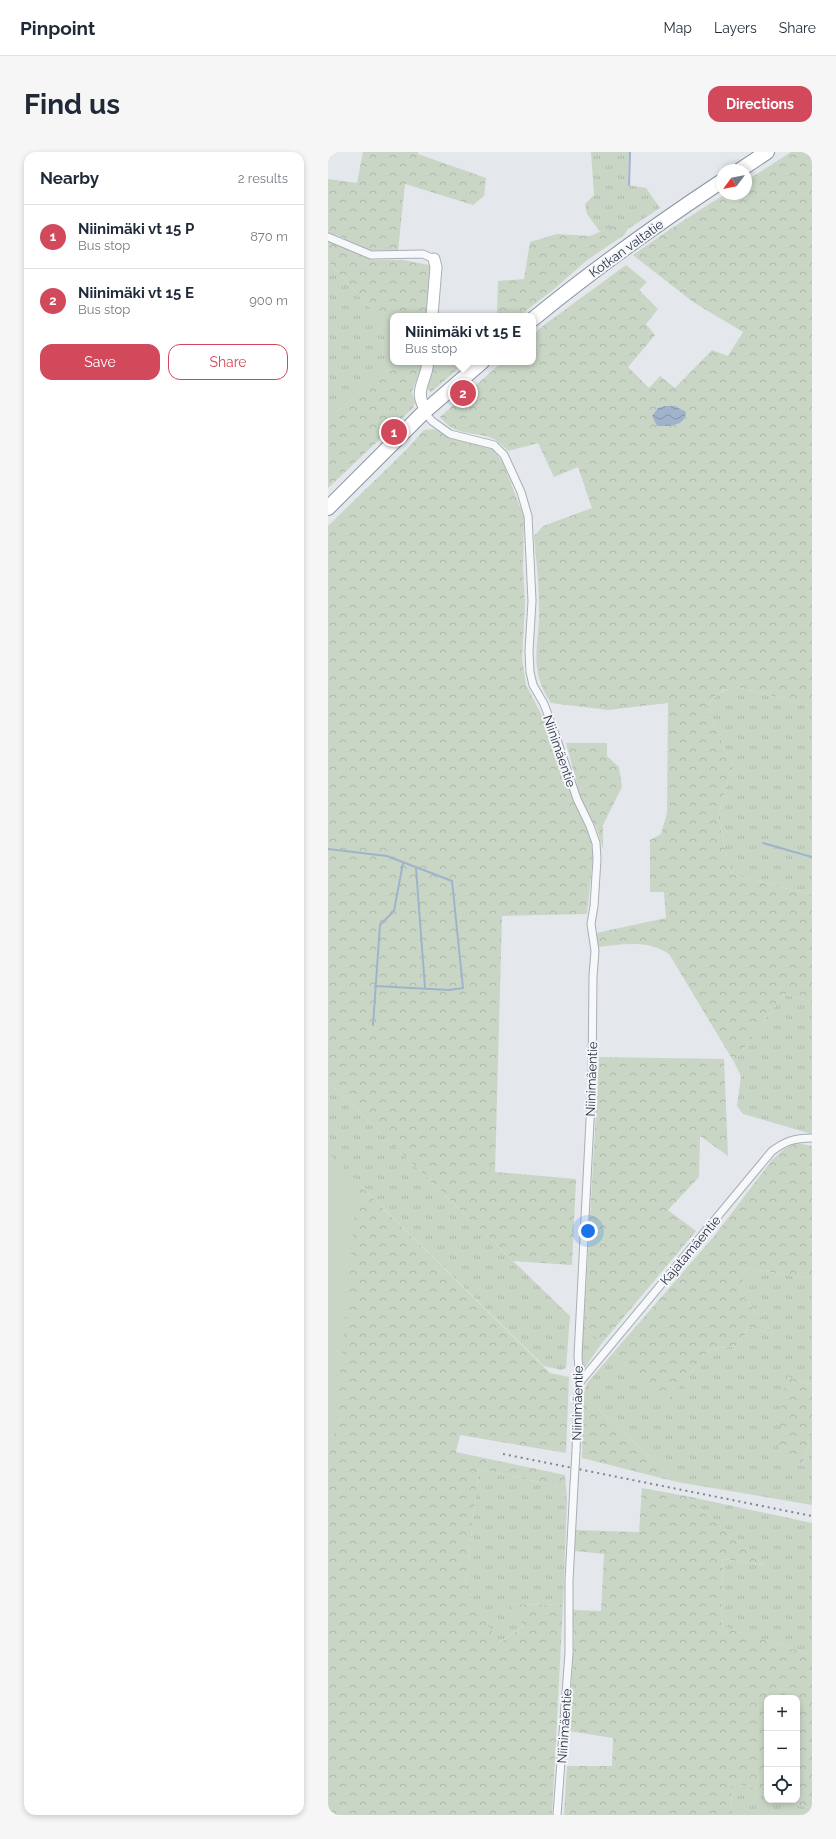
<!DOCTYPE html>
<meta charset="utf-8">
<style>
body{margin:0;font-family:Raleway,sans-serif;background:#f6f6f7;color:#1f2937}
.controls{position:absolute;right:12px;bottom:12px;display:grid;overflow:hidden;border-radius:8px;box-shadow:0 2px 6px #0003}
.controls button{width:36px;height:36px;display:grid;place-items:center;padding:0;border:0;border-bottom:1px solid #e0e1e3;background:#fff;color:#1f2937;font:20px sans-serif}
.compass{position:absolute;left:388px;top:12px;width:36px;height:36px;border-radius:50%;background:#fff;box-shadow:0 2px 6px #0003;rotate:238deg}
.you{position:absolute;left:260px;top:1079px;width:14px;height:14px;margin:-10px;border:3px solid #fff;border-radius:50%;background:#1a73e8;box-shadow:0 0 0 6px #1a73e833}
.badge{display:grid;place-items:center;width:26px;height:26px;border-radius:50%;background:#d1495b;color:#fff;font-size:13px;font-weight:700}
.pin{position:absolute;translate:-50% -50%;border:2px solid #fff;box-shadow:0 1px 4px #0006}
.popup{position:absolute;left:62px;top:161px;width:146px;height:52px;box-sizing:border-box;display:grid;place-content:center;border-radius:8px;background:#fff;filter:drop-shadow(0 1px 3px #0005);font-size:13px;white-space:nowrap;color:#747a83}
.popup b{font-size:15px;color:#1f2937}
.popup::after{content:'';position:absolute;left:50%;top:100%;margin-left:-8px;border:8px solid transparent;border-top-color:#fff}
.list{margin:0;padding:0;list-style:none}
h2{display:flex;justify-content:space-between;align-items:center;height:52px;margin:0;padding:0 16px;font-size:17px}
h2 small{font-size:13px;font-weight:400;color:#747a83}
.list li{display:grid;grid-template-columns:26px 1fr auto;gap:12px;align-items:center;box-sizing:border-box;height:64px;padding:0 16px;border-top:1px solid #e0e1e3}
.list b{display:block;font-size:15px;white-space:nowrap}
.list p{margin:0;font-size:13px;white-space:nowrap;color:#747a83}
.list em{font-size:13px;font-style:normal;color:#747a83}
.actions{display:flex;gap:8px;padding:12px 16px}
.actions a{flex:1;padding:9px 0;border:1px solid #d1495b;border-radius:12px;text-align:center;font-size:14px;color:#d1495b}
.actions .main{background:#d1495b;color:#fff}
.icon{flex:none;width:22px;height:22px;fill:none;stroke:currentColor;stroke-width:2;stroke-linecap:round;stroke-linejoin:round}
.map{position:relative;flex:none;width:484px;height:1663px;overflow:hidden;border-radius:12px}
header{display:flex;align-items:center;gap:24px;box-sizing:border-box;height:56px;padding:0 20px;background:#fff;border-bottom:1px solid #e0e1e3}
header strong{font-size:19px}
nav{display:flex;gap:22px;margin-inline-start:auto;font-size:14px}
.intro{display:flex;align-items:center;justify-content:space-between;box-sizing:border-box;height:96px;padding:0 24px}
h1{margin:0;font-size:28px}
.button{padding:10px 18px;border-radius:12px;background:#d1495b;color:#fff;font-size:14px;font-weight:700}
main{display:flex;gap:24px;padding:0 24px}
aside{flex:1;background:#fff;border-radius:12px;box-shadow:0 2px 6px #0003}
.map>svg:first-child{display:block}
</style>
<header>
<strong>Pinpoint</strong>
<nav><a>Map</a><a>Layers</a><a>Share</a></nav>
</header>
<div class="intro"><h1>Find us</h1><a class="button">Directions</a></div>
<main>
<aside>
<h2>Nearby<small>2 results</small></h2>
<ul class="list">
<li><span class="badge">1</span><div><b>Niinimäki vt 15 P</b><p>Bus stop</p></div><em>870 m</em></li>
<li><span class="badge">2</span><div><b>Niinimäki vt 15 E</b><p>Bus stop</p></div><em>900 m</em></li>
</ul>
<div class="actions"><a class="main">Save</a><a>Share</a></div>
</aside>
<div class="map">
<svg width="484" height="1663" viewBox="0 0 484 1663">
<defs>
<pattern id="grass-tufts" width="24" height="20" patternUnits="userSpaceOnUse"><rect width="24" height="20" fill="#c9d6c5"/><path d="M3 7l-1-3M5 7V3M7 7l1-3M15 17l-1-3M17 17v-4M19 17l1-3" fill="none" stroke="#adb8ab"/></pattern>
<pattern id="forest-crowns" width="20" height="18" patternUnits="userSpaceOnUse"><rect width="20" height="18" fill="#c9d6c5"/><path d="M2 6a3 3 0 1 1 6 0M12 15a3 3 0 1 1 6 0" fill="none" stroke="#adb8ab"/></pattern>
<pattern id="water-waves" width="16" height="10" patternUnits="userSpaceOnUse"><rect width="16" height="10" fill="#9fb4cc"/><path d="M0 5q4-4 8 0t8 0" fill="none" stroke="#8293a7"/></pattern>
</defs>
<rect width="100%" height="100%" fill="#e4e7ec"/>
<!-- grass -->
<g fill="url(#grass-tufts)">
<path d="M263,0H301L300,33L318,36L332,56L300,77C289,74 282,76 272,80L259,62L257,52L266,43Z"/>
<polygon points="0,109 65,182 65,210 68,210 0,267"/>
<path d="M409,535L484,554V743L403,722L390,665L404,613L379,555C389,541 393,538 409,535Z"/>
<polygon points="456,842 484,850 484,982 415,962 409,954 413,924 406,910"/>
<polygon points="0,930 242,1164 238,1216 233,1218 216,1214 0,1002"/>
<polygon points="418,1116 484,1127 484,1232 459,1225 474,1314 484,1280 484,1353 349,1330 255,1243 259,1231 285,1201 338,1251 382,1197 412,1194 420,1175 446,1182 412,1140"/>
<polygon points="256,1174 274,1191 255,1218 252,1214"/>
<polygon points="151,1317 229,1334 239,1348 235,1453 183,1452 196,1474 170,1491 137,1436"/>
<polygon points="358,1344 484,1371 484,1503 393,1474 395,1407 436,1413"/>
<polygon points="403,1628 439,1641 439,1648 458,1648 484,1657 484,1663 404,1663"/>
</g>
<!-- forest -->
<g fill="url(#forest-crowns)">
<polygon points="35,0 90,0 90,2 158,26 156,44 145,53 77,32 70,99 40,98 11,84 0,81 0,27 29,31"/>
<path d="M463,0H484V554L409,535L395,538L387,544L379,555L404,613L390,665L403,722L484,743V850L456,842L406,910L341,802C317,787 296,793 269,795L268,781L338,766L336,740H322V688L333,682L339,661L340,551L280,558L223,551C199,516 212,492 211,455C211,431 208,407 206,384L215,374L264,356L250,315L226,325L210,291L180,299C176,295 171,290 166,287C146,278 128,286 112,265L174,210H205V183L216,173L298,113L319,130L311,138L330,157L318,172L327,183L300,215L321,236L332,224L347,236L384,198L400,204L415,180L365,150L305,103L341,78L397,42H418V29Z"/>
<polygon points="284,75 293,75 300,77 296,83 258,109 226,137 191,164 169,164 170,129 196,127 202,90 229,82 262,84"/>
<polygon points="0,89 9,91 44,108 75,108 101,113 103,119 99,164 65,164 65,182 0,109"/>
<polygon points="68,210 95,210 84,240 87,251 85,256 0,336 0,267"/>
<polygon points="103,210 138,210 103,240 99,237"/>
<polygon points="106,277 123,286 164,296 175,311 196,365 195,415 197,452 194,506 198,533 222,579 246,650 262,682 265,704 259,762 174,764 167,1020 248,1027 244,1113 185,1109 0,930 0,374 79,297 96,278"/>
<polygon points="238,591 279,591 279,604 291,615 294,635 275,673 275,697 268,675 253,647"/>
<polygon points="271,905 396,907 400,1004 372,984 371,1025 340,1058 368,1079 274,1191 256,1174"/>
<polygon points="469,991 484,994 484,1127 418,1116 412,1140 446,1182 420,1175 412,1194 382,1197 338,1252 285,1201 387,1083 444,1008 456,997"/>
<polygon points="0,1002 222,1221 241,1225 238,1301 132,1283 128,1300 237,1323 239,1348 229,1334 151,1317 137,1436 171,1491 196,1474 182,1452 235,1453 224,1663 0,1663"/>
<polygon points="459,1225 484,1232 484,1280 474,1314 450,1302 454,1248"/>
<polygon points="255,1243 349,1330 254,1306"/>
<polygon points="314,1336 358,1344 437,1413 395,1407 393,1474 484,1503 484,1657 458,1648 469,1648 469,1546 439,1546 439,1641 403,1629 404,1663 236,1663 239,1614 284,1614 285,1586 241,1579 246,1486 244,1458 273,1459 276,1402 247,1399 248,1378 311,1380"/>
</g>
<!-- park -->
<polygon fill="#c9d6c5" points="0,1001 30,1029 6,1286 0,1287"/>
<!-- water -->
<path fill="url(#water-waves)" d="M337,254H347L358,260C357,275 341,274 329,274L324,264L330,256Z"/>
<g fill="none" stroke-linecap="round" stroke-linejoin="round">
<!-- stream -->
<g stroke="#9fb4cc" stroke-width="2">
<polyline points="301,33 302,0"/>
<polyline points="435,691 484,705"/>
<polyline points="0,697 59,704 124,729 135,836 121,838 47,834"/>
<polyline points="88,716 97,836"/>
<polyline points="45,873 52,773 66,759 75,711"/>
</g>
<defs>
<g id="street">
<polyline points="0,85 43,103 95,102 106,107"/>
<polyline points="96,260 104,269 122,282 166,293 176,303 193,340 200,364 204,449 201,499 202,520 205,533 216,552 226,579 249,647 262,674 268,691 269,707 266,754 263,772 267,799 265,824 264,929 250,1204 252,1230 250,1244 248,1300"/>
<path d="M252,1230L444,999C458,989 466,986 484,986"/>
<polyline points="229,1663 241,1501 241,1429 246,1333"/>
</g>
<g id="secondary">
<polyline points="104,164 108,115 106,107"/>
<path d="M98,258C85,239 98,230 100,210"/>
</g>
<g id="highway">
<polyline points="412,18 439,0"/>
<path d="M205,167C265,118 329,72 394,29"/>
<polyline points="0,356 96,260 154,210"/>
</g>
</defs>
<!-- street casing -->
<use href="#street" stroke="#a9aeb7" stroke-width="9"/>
<!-- secondary casing -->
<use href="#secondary" stroke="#a9aeb7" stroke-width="13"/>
<!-- highway casing -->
<use href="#highway" stroke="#8b94a3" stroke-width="16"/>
<!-- street -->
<use href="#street" stroke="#f7f8fa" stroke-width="7"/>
<!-- secondary -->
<use href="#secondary" stroke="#fff" stroke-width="11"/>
<!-- highway -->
<use href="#highway" stroke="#fff" stroke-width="14"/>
<!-- rail -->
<polyline stroke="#7d8696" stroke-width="2" stroke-dasharray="2 4" stroke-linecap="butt" points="175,1302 484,1364"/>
<defs>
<polyline id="street-bridge" points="246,1333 248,1300"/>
</defs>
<!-- street-bridge casing -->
<use href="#street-bridge" stroke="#a9aeb7" stroke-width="9" stroke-linecap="butt"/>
<!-- street-bridge -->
<use href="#street-bridge" stroke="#f7f8fa" stroke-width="7"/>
</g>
<g text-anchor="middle" stroke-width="4" stroke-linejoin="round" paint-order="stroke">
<!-- street labels -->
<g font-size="13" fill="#2b3445" stroke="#f4f6f9">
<text transform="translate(298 96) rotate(-36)" y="5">Kotkan valtatie</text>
<text transform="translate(232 599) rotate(71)" y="5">Niinimäentie</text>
<text transform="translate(263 927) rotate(-88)" y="5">Niinimäentie</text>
<text transform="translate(362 1098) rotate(-50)" y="5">Kajatamäentie</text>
<text transform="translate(249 1251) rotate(-89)" y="5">Niinimäentie</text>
<text transform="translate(236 1574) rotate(-86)" y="5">Niinimäentie</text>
</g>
</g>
</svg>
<div class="controls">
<button>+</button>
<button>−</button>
<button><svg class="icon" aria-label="locate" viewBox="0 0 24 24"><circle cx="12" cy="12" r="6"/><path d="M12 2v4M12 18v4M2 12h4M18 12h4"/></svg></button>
</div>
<svg class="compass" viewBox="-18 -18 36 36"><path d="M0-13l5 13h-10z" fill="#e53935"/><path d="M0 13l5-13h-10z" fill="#747a83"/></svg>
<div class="you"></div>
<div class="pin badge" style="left:66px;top:280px">1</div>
<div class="pin badge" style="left:135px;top:241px">2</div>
<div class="popup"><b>Niinimäki vt 15 E</b>Bus stop</div>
</div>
</main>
